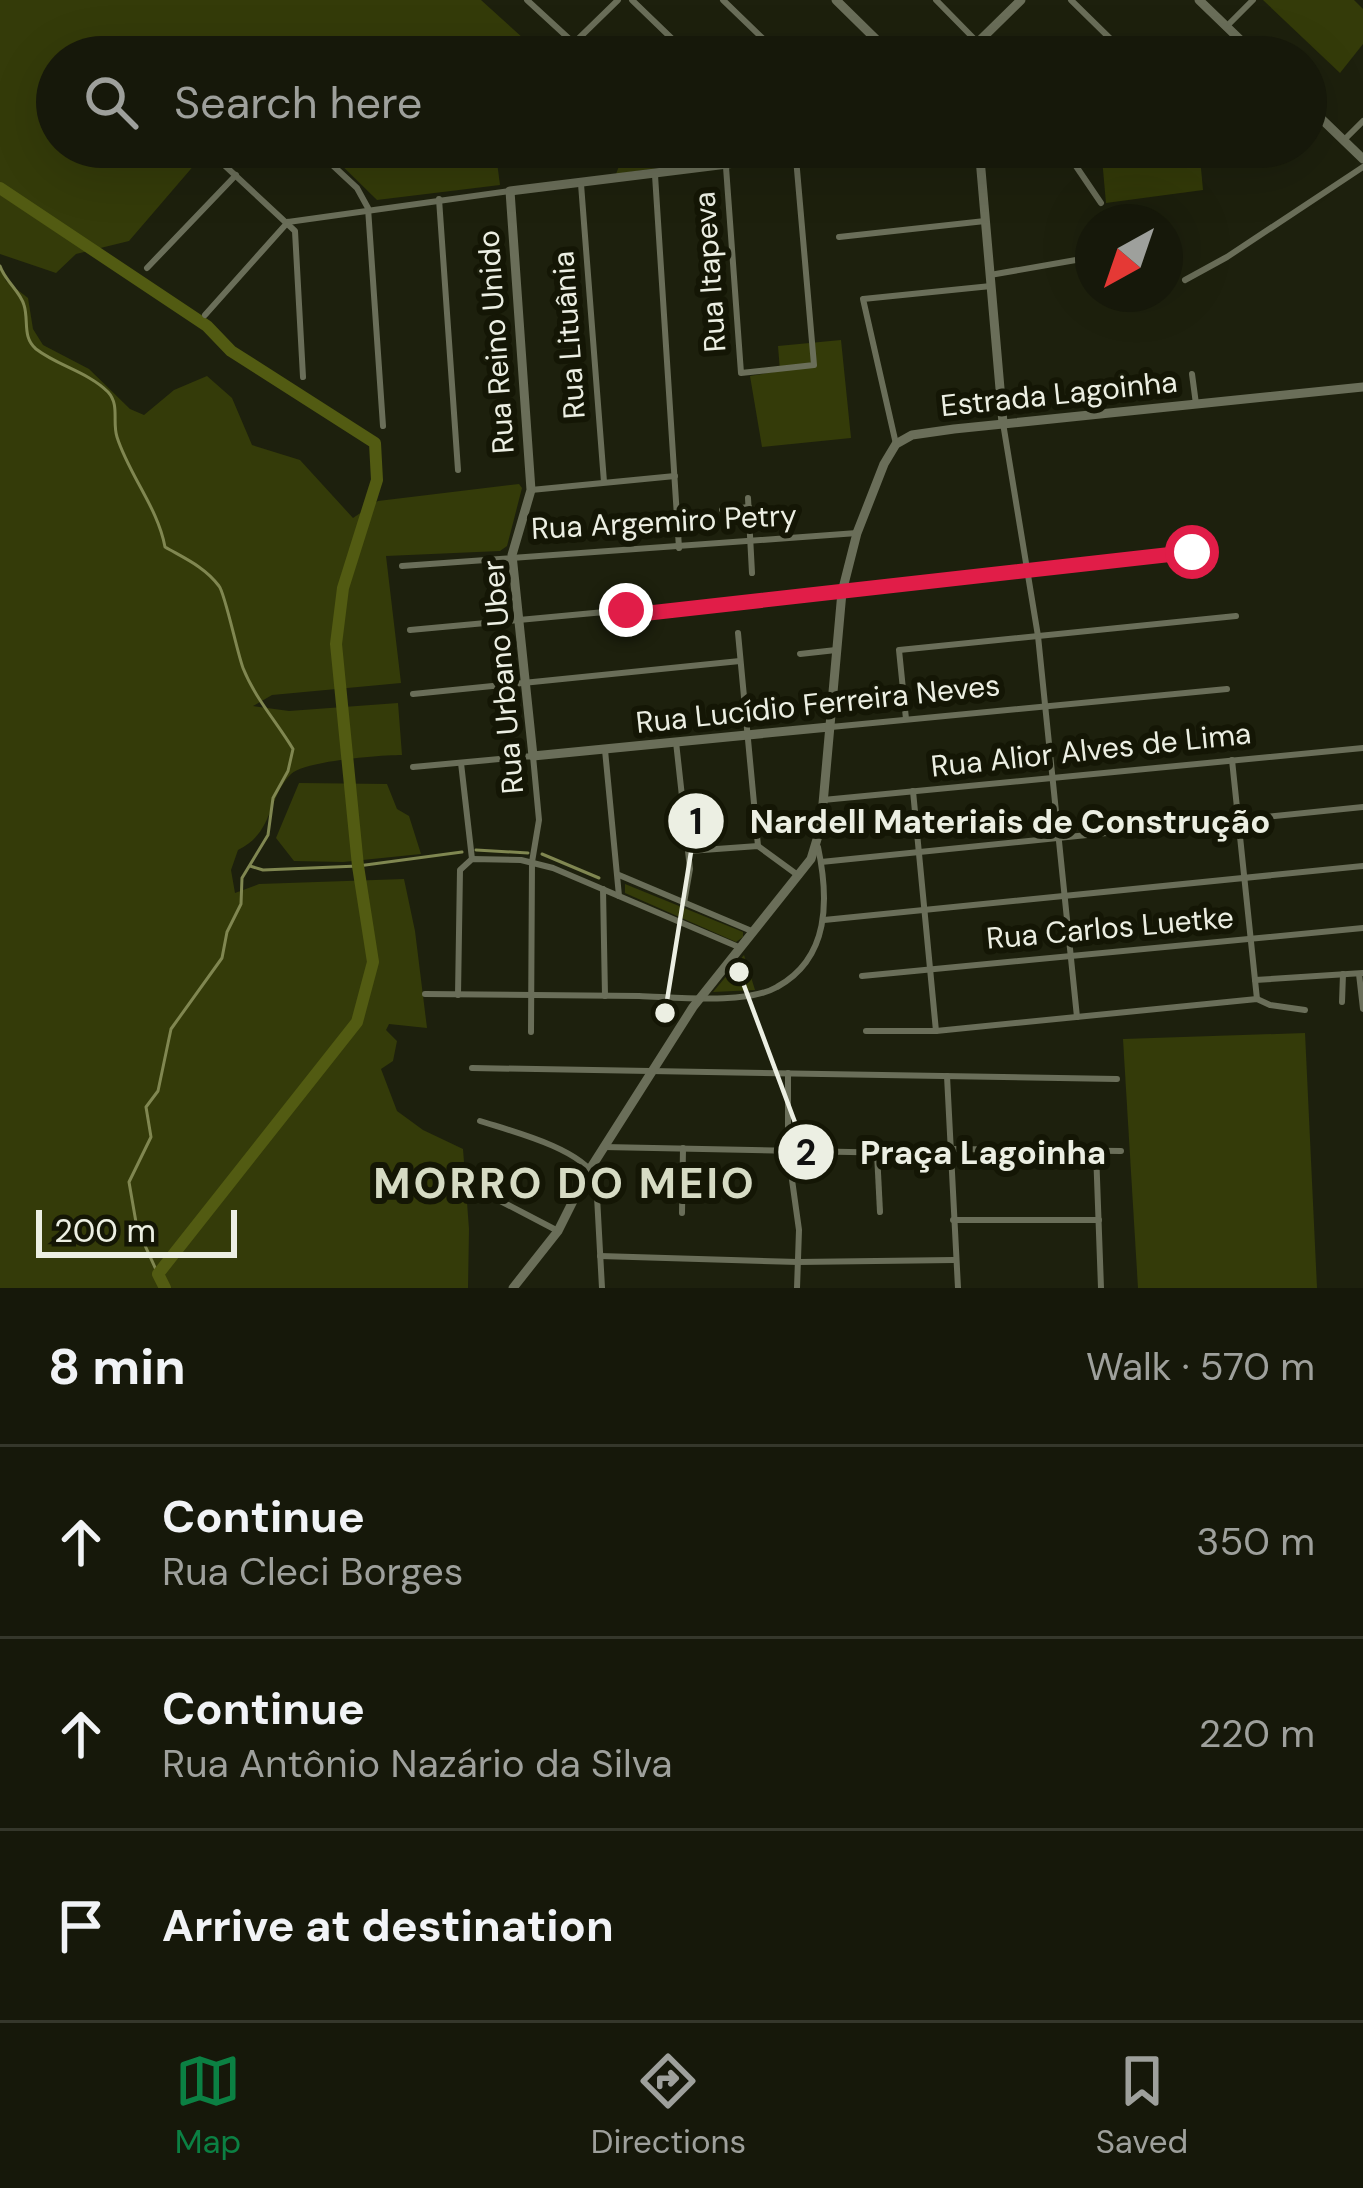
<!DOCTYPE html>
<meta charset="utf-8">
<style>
body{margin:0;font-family:"DM Sans",sans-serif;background:#1f2113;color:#f1f3f6}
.compass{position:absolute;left:1075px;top:204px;width:108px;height:108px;border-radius:50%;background:#16180a;box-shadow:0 12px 48px #0002;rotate:220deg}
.scale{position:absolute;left:36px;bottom:30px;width:201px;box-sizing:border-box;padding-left:12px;border:6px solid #ecefe3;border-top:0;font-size:33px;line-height:42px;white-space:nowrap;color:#ecefe3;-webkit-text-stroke:9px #141605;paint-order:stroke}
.stop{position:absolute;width:36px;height:36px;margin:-27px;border:9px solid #e11d48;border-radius:50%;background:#fff}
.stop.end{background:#e11d48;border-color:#fff;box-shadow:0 3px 12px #0008}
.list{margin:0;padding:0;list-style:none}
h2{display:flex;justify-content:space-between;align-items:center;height:156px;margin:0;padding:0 48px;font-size:51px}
h2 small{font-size:39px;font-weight:400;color:#9ea09c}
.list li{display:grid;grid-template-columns:78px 1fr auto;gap:36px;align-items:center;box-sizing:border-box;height:192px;padding:0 48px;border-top:3px solid #35372b}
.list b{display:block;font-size:45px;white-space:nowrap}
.list p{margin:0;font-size:39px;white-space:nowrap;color:#9ea09c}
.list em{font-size:39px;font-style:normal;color:#9ea09c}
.icon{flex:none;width:66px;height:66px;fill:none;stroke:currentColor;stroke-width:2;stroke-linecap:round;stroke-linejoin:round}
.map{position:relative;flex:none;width:1363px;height:1288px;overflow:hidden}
.search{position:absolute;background:#16180a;box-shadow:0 12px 48px #0002;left:36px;right:36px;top:36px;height:132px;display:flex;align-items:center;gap:30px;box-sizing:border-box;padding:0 42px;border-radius:66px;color:#9ea09c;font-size:45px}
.sheet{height:732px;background:#16180a}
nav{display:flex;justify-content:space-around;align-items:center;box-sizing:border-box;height:168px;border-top:3px solid #35372b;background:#16180a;font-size:33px;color:#9ea09c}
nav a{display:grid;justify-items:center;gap:6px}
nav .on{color:#0b8043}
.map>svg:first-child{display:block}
</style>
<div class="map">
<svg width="1363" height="1288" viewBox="0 0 1363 1288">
<rect width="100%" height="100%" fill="#1d200d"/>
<!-- green -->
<g fill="#343b09">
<polygon points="0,0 481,0 544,57 57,57 57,147 208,149 129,241 76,254 56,273 0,254"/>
<polygon points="1263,0 1354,0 1363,9 1363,44 1340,73"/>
<polygon points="323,147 495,147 500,185 377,200"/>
<polygon points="618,147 642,147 664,167 616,174 624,153"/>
<polygon points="1101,147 1199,147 1203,190 1106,203"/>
<path d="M0,265L6,281L28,298L33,329L43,345L89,369L130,409L144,415L174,390L207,376L232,398L252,445L300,460L353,518L378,501L519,484L522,488L507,546L500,551L386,556L401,683L272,695L253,706L289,711L398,703L402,755C381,755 304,761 291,774C267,798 274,833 238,850L231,870L235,893L259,884L404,879L415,931L427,1028L389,1024L386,1030L397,1041L393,1061L381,1069L397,1111L423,1130L463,1149L469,1229L468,1288H0Z"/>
<polygon points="841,340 851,438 762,447 750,376 780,371 778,346"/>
<polygon points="299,783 387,784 397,809 409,816 421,854 343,862 294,861 276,838"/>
<polygon points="625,884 743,932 743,937 736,942 625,893"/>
<polygon points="744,955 755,990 713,992"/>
<polygon points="1305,1033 1317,1288 1138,1288 1123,1039"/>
</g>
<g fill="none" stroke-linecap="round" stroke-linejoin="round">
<!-- stream -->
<g stroke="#808751" stroke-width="3">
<path d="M0,266C5,281 20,291 24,305C29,321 22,337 36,349C58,366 88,372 108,392C120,405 112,422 117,437C129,475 158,508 165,547C184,558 205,567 219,586C225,593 237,652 243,668C255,698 276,721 293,749L288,771L273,798L268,835L242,878L241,904L227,932L222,958L171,1029L158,1091L146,1107L151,1137L129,1182L137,1228L158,1274"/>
<polyline points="476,850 528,853"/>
<polyline points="542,854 599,878"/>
<polyline points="250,866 263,870 358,866 462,852"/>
</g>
<!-- river -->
<polyline stroke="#525b12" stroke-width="12" points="0,188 207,326 231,351 375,443 377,480 343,588 336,644 358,866 373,962 357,1022 158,1274 165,1288"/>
<!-- street -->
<g stroke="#6a6e59" stroke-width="6">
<polyline points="527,0 589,57"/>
<polyline points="632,0 691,57"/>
<polyline points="723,0 782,57"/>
<polyline points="936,0 992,57"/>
<polyline points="1071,0 1129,57"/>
<polyline points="1226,27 1253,0"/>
<polyline points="574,43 618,0"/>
<polyline points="1344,140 1363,121"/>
<polyline points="313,147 357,188 368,208 383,426"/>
<polyline points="1063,147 1101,203"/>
<polyline points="208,150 295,231 303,377"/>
<polyline points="726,167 741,373 814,365 796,158 785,147"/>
<polyline points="655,175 679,548"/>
<polyline points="581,184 604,482"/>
<polyline points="439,199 458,470"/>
<polyline points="288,222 510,191"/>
<polyline points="839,237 985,221"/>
<polyline points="147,268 236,175"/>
<polyline points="990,275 1093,257"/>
<polyline points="1185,280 1227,257 1363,167"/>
<polyline points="205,315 288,222"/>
<polyline points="1192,374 1196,404"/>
<polyline points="1003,423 1038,636 1077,1017"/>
<polyline points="896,444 863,299 991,286"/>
<polyline points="531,490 675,476"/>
<polyline points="748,498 752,573"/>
<polyline points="722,510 749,507"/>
<polyline points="402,566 857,533"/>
<polyline points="410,630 626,610 649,613 1192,552"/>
<polyline points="738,633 758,846"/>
<polyline points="800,654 836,650"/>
<polyline points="413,694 740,661"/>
<polyline points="906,719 899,650 1236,616"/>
<polyline points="831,727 1227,689"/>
<polyline points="676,742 690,869 684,903"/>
<polyline points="605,750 619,896"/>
<polyline points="1232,760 1257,999"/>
<polyline points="461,763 472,859"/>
<polyline points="413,767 533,756 539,820 532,862 531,1032"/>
<polyline points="913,791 936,1031"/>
<polyline points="823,800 1363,748"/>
<polyline points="689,851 758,846 799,876"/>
<polyline points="821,862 1363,807"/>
<polyline points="619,875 754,932"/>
<polyline points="603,889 605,996"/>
<polyline points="824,920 1363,866"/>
<polyline points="1359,974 1363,1009"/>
<polyline points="862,976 1363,928"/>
<polyline points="1255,980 1363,973"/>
<path d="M425,994C496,995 567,996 639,996C675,997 746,1005 777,987C830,958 829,899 818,847"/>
<polyline points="458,995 460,870 472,859 521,860 553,868 741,948"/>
<polyline points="1342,1002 1343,974"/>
<polyline points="866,1031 936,1031 1257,999 1270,1005 1305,1010"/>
<polyline points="472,1068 1117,1079"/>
<polyline points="788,1073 788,1151 799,1230 797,1288"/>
<polyline points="947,1076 958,1288"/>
<path d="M480,1121C511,1131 580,1148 596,1178L602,1288"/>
<polyline points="604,1147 950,1154"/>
<polyline points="950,1149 1121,1151"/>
<polyline points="1096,1151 1101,1288"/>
<polyline points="877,1153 880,1212"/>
<polyline points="485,1193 558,1231"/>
<polyline points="682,1213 683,1148"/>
<polyline points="953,1220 1099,1220"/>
<polyline points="600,1256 798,1262 954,1260"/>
</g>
<!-- secondary -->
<g stroke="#6a6e59" stroke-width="9">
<polyline points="836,0 894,57"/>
<polyline points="1199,0 1258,57"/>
<polyline points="963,57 1021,0"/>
<polyline points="1306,104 1363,159"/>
<polyline points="979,147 1003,423"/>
<polyline points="829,727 533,756 512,555 531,490 510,191 864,147"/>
<polyline points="513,1288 558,1231 585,1177 693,1007 811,859 821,826 842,592 857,533 884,464 896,444 912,435 954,429 1363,387"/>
</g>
</g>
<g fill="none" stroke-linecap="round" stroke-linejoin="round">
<!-- route -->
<polyline stroke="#e11d48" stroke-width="15" points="626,610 649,613 1192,552"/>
</g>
<g text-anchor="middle" stroke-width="12" stroke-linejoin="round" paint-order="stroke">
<!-- street labels -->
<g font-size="30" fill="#ecefe3" stroke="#141605">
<text transform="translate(710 272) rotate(-94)" y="10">Rua Itapeva</text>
<text transform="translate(569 335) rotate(-94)" y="10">Rua Lituânia</text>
<text transform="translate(496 342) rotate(-94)" y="10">Rua Reino Unido</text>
<text transform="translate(1059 394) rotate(-6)" y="10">Estrada Lagoinha</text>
<text transform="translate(664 522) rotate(-3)" y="10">Rua Argemiro Petry</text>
<text transform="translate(503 677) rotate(-95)" y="10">Rua Urbano Uber</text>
<text transform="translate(818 704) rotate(-6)" y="10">Rua Lucídio Ferreira Neves</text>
<text transform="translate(1091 750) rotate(-6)" y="10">Rua Alior Alves de Lima</text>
<text transform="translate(1110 928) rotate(-5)" y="10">Rua Carlos Luetke</text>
</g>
<!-- district labels -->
<g font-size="42" font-weight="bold" letter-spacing="3" fill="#d6dbc4" stroke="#141605">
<text x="565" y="1198">MORRO DO MEIO</text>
</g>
</g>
<!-- callouts -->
<path fill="none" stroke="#ecefe3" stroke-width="4.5" d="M665 1013L696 821M739 972L806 1152"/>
<g fill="#ecefe3" stroke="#141605" stroke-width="4.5">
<circle cx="665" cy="1013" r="12"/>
<circle cx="739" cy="972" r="12"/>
<circle cx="696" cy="821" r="30"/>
<circle cx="806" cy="1152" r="30"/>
</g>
<g font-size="36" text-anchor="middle" font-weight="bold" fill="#111">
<text x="696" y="834">1</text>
<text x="806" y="1165">2</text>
</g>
<g font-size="33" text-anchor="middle" font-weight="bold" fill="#ecefe3" stroke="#141605" stroke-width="12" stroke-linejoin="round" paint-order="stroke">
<text x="1010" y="833">Nardell Materiais de Construção</text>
<text x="983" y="1164">Praça Lagoinha</text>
</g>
</svg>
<svg class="compass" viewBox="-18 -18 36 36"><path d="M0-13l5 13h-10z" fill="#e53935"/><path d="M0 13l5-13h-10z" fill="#9ea09c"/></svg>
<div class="scale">200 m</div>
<div class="stop" style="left:1192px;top:552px"></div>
<div class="stop end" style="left:626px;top:610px"></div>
<div class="search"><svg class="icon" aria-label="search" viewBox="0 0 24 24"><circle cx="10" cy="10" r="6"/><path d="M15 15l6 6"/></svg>Search here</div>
</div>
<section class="sheet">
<h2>8 min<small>Walk · 570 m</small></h2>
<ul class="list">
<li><svg class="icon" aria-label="ahead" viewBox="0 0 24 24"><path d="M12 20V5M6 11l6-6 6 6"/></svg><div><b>Continue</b><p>Rua Cleci Borges</p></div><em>350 m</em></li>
<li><svg class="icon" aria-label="ahead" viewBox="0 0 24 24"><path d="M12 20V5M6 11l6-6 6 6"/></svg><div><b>Continue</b><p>Rua Antônio Nazário da Silva</p></div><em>220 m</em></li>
<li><svg class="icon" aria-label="arrive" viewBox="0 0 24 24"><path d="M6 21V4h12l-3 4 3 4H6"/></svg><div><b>Arrive at destination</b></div></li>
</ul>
</section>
<nav>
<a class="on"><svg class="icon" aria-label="map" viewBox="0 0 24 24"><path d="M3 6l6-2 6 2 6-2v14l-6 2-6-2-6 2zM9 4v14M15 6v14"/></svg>Map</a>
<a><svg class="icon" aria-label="directions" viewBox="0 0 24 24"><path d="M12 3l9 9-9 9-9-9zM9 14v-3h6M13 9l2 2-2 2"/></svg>Directions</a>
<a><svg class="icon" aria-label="saved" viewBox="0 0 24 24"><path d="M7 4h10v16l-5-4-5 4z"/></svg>Saved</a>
</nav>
